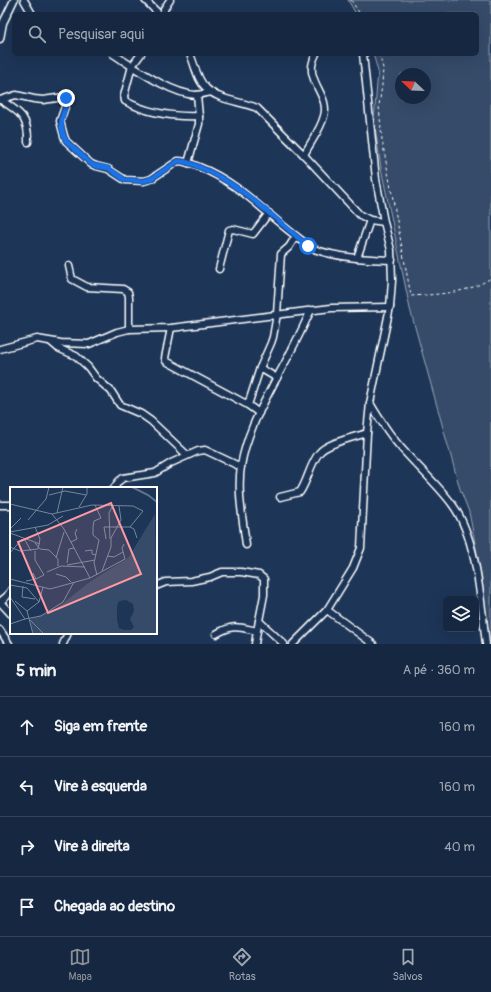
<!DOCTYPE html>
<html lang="pt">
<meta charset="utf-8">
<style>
body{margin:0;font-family:Pangolin,sans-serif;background:#1f3048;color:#f1f3f6}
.controls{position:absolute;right:12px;bottom:12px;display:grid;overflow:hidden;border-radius:6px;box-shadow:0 4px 16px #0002}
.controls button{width:36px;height:36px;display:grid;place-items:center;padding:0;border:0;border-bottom:1px solid #35445a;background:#162841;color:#f1f3f6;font:20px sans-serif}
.compass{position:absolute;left:395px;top:68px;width:36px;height:36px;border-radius:50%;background:#162841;box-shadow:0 4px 16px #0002;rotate:293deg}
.stop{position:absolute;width:12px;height:12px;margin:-9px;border:3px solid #1a73e8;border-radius:50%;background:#fff}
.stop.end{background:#1a73e8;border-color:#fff;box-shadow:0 1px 4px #0008}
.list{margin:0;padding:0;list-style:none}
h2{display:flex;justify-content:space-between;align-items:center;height:52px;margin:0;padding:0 16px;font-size:17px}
h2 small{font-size:13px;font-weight:400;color:#9ea6b1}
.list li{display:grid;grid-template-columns:26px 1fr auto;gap:12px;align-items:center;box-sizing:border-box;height:60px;padding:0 16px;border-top:1px solid #35445a}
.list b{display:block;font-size:15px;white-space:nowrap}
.list em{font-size:13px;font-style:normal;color:#9ea6b1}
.icon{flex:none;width:22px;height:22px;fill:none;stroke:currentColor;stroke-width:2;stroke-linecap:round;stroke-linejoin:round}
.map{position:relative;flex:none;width:491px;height:644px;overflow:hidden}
.search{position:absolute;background:#162841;box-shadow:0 4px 16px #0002;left:12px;right:12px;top:12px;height:44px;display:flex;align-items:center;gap:10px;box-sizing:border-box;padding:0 14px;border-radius:6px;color:#9ea6b1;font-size:15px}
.sheet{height:292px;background:#162841}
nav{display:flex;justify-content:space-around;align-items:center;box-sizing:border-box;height:56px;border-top:1px solid #35445a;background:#162841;font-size:11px;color:#9ea6b1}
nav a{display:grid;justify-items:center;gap:2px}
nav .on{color:#8c9099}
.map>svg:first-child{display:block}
</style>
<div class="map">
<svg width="491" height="644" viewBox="0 0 491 644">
<rect width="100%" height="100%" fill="#1d3557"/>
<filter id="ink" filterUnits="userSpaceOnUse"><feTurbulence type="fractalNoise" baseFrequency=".025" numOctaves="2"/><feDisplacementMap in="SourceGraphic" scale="8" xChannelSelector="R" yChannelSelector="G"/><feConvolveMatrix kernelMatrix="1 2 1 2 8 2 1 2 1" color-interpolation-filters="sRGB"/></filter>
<g filter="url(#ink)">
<!-- green -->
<path fill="#364b69" stroke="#9aa5b4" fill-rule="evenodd" d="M348,0H491V644H488L482,579L469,512L460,489L410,309L381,168L374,120L378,71L373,54H477V14H356ZM401,74H425V98H401Z"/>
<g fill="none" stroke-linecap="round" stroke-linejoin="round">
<defs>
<g id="minor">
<polyline points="24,0 32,14"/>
<polyline points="145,0 159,14"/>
<polyline points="164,14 164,9 170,0"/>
<polyline points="0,39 3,23 14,0"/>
<path d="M113,54C135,68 171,94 196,95C201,95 206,93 211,92"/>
<path d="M141,54L132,66L124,96L125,101C149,114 173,117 199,116"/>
<path d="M190,54C195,65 197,80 206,88C219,101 241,101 257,108L304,155L360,215L370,220L384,222"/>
<path d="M0,100L16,95L34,99L43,100L64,97L67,101L60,121L64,136L66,141L91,164L96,166L108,169L125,180L144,181L151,179L178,161C186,161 192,164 199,167C245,185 273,223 314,249C338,258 366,259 392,260"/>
<path d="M1,100C20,112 29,118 28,142"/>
<path d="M304,155C310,143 321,129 324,116C329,100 314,87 312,72C311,66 313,60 316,54"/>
<polyline points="188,163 199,124 199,116 197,95"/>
<polyline points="357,258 370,220"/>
<polyline points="69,266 72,279 87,287 123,289 128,292 129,297 129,329"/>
<polyline points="219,269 229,230 233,229 253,234 269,213"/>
<polyline points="171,328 165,358 166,361 248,405"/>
<polyline points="51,342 58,348 76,356 88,367 96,378 111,391 120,405 141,414 151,421 187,455"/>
<polyline points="0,349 37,339 61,343 89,344 117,332 129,329 171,328 331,308 390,307"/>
<polyline points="260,368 277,378"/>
<path d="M370,403C380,420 390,436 403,450C419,468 438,485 452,504C477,537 481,603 486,644"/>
<polyline points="259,413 248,405 260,368 271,343 273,337 277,314 281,254 289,247 296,236"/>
<polyline points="114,488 119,481 123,478 155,473 171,463 198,451 205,450 241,467"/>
<path d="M280,497L300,492C308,480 310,464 319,453C326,443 355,437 367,433"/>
<polyline points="0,505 11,505"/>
<path d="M246,545C243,520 237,492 241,466C246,435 261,408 275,381C288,358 300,334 311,310"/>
<polyline points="156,586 166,582 191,581 210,577 222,572 241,572 259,575 264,579 264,595 257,631"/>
<polyline points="0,602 7,596 11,590"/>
<polyline points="0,602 11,614"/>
<polyline points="327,610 373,644"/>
<polyline points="259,621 284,644"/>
<polyline points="0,630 9,644"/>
<path d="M216,634C234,624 238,627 257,631L255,644"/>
<polyline points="63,644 68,633"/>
<polyline points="293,644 327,610 353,568 361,548 367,433 370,403 390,307 392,281 391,250 384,222 376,179 363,54"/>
</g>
</defs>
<!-- minor casing -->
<use href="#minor" stroke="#fff" stroke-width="9"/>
<!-- path -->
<g stroke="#fff" stroke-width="1" stroke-dasharray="3 3" stroke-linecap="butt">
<polyline points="351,0 360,14"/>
<path d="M379,54L383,68L382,85L379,106L382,140L411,296C439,294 467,294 491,278"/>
</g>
<!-- minor -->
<use href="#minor" stroke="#1d3557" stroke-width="6"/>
</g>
</g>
<g fill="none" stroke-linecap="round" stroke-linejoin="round" filter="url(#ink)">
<!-- route -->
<path stroke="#1a73e8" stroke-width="5" d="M66,98L67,101C62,119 58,123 66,141L91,164L96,166L108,168L125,180L144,181L151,179L178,161C186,161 192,164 199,167C241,184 274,218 308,246"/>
</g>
<!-- overview -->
<g transform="translate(10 487)">
<rect width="147" height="147" fill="#1d3557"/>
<path d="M145,27L147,147H25L22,144L20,132L47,121L81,94L118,71ZM116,113L123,117L124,124L120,132L124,140L121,143H114L109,141L107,133V119L109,114Z" fill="#364b69" fill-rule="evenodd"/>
<path fill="none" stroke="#617289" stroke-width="2" d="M122,0L138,8L147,15"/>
<path fill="none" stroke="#77869a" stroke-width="1" d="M39,8L55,4L76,8M0,17L42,27L54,42L80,91M85,18L91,31L84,34L83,40V48L89,53L84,76L87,88M69,20L77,7V0M47,26L53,0M42,27L82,18L123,19L133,24L120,40H94L96,52M18,33L36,12L39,0M120,40L124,42L127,51M0,42L11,31M0,45L38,38L53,29M0,46L30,57M100,52L99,26L103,18M15,53L21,64M61,55L67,52L65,46L67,42M25,56L30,62L39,63L48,72V79M0,60L10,64L28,62L30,52L25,40M25,64V73L34,88L26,92M75,64L82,63V67L86,68M0,66L12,52M97,69L104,70L113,65M46,71L54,45M57,76L59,62L64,61M57,78L85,73M92,84L101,60V51L111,33L109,19M37,85L51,79L75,80M46,87L56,90L61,95M0,92L40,102L80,91L115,72L112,61L114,57M16,94L26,92L23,86M0,98L17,101L29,115M13,99L12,110L25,112M0,110L15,132L0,137M5,114L17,124L23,147M17,124L29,115L33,100M15,132L31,129L53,115L64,95M20,133L34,147"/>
<path fill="#ff9aa2" fill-opacity="0.15" stroke="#ff9aa2" stroke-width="2" d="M101,16L131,87L38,126L8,55Z"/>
<rect width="147" height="147" fill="none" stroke="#fff" stroke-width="2"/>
</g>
</svg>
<div class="controls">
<button><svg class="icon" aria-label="layers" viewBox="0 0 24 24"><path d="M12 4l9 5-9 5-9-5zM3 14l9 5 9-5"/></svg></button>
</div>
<svg class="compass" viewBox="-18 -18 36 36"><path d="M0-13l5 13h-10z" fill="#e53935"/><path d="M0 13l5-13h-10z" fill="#9ea6b1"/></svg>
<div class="stop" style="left:308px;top:246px"></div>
<div class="stop end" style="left:66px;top:98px"></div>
<div class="search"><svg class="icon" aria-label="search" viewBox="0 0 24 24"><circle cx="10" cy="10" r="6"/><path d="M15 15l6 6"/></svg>Pesquisar aqui</div>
</div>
<section class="sheet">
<h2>5 min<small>A pé · 360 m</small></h2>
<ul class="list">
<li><svg class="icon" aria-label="ahead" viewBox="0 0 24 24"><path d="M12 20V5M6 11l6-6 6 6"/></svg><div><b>Siga em frente</b></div><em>160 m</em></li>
<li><svg class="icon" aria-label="left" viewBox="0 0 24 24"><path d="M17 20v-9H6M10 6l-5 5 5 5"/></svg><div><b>Vire à esquerda</b></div><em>160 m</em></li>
<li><svg class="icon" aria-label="right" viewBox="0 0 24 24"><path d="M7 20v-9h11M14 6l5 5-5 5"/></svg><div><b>Vire à direita</b></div><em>40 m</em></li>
<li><svg class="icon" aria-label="arrive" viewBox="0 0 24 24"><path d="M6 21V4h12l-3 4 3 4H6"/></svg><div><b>Chegada ao destino</b></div></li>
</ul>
</section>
<nav>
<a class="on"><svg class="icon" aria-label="map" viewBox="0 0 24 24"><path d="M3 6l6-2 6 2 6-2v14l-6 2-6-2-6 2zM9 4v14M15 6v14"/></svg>Mapa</a>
<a><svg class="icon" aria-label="directions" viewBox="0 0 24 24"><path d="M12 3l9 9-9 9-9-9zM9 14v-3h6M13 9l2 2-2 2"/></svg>Rotas</a>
<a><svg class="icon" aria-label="saved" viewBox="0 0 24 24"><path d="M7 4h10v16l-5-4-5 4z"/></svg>Salvos</a>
</nav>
